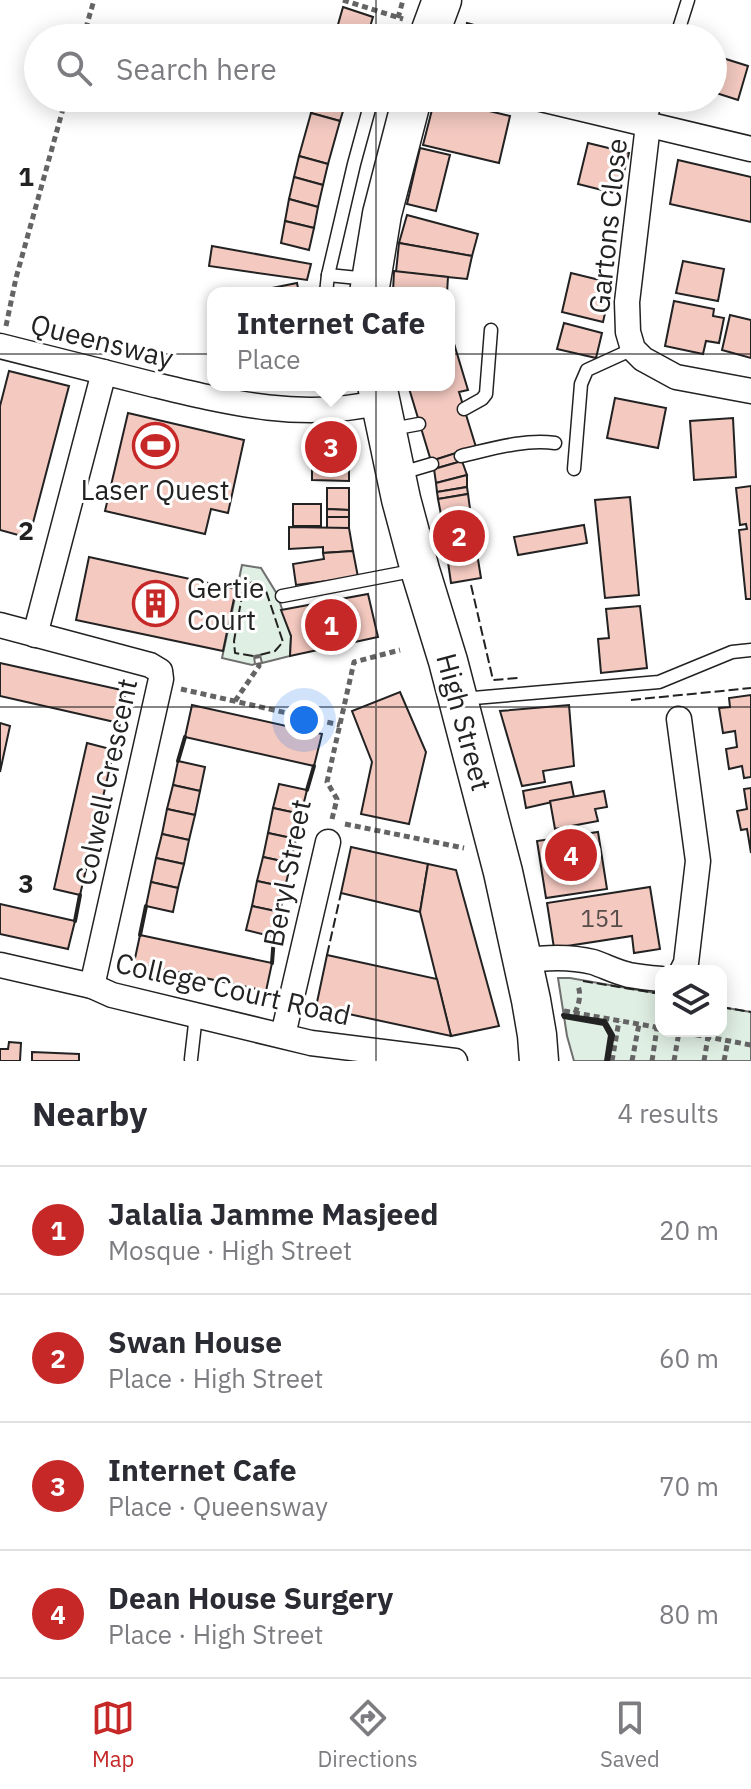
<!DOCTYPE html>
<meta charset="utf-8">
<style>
body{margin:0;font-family:"IBM Plex Sans",sans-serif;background:#f2f2f3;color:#2b2b33}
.controls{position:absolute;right:24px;bottom:24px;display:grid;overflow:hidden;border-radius:16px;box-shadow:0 4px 20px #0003}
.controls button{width:72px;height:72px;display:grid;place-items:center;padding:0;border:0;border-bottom:2px solid #e1e1e2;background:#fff;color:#2b2b33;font:40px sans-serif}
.you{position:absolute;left:304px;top:720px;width:28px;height:28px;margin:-20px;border:6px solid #fff;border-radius:50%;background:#1a73e8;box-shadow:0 0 0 12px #1a73e833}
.badge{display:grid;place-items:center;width:52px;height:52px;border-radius:50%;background:#c62828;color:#fff;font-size:26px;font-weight:700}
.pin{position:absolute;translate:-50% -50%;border:4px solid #fff;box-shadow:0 2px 8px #0006}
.popup{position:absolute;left:207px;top:287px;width:248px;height:104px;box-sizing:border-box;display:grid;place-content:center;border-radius:16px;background:#fff;filter:drop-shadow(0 2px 6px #0005);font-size:26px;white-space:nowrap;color:#7c7c81}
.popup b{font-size:30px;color:#2b2b33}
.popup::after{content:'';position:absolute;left:50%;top:100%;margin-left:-16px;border:16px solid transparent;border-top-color:#fff}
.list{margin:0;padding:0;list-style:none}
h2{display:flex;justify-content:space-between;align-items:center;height:104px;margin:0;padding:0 32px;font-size:34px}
h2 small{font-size:26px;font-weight:400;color:#7c7c81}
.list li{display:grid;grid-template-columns:52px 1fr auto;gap:24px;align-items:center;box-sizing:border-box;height:128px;padding:0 32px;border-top:2px solid #e1e1e2}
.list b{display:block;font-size:30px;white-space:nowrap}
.list p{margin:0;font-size:26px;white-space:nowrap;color:#7c7c81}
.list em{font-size:26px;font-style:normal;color:#7c7c81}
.icon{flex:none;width:44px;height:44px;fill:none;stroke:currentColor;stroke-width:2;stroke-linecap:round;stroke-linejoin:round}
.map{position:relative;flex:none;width:751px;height:1061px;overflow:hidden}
.search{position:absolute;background:#fff;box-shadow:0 4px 20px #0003;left:24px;right:24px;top:24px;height:88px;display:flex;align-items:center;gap:20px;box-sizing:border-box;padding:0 28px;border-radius:44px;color:#7c7c81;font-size:30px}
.sheet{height:616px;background:#fff}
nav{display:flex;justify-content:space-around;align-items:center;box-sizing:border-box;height:112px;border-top:2px solid #e1e1e2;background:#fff;font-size:22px;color:#7c7c81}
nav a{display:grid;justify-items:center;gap:4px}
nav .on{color:#c62828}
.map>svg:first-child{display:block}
</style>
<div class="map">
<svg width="751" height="1061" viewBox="0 0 751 1061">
<rect width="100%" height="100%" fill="#fff"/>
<!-- green -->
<g fill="#e0efe3" stroke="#6f6f6f" stroke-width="2">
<polygon points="242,565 261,568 277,594 291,636 290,656 262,663 260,655 254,656 255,664 252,665 222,658"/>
<polygon points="558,978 570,978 661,994 661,1031 721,1031 721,1007 751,1012 751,1061 574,1061 567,1036"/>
</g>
<!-- building -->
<g fill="#f3c9c0" stroke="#222" stroke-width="2">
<polygon points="343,7 373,17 367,37 337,28"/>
<polygon points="467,23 499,32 498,38 463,38"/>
<polygon points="337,28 367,37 334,38"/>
<polygon points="713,55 748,66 738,100 713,92"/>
<polygon points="315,98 347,98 340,121 311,113"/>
<polygon points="435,98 510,116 499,163 423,145"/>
<polygon points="311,113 340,121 328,164 299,156"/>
<polygon points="588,143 629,153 618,194 578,184"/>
<polygon points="420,148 450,155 436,211 407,204"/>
<polygon points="299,156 328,164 323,185 294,177"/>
<polygon points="678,160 751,177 751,222 670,204"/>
<polygon points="294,177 323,185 318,207 289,199"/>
<polygon points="289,199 318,207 314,228 285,221"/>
<polygon points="407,215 478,234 472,256 399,243"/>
<polygon points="285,221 314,228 309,250 281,243"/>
<polygon points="399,243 472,256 467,279 396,272"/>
<polygon points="212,246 311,264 307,280 209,266"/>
<polygon points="683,261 724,269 718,301 676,293"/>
<polygon points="394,271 448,277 447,293 393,292"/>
<polygon points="571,273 612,283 603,322 562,312"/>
<polygon points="297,283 299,293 268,293 267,289"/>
<polygon points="674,301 714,309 713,316 724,318 719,343 706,341 703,354 665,346"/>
<polygon points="730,315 751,320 751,358 722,350"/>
<polygon points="564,323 602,333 596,358 557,349"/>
<polygon points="449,327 468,390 459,392 476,447 431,461 408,385 449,385"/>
<polygon points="9,371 69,386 29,538 0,530 0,406"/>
<polygon points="615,398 666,408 658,448 607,438"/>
<polygon points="128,413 244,440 228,513 211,509 205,534 105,511"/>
<polygon points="733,418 736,477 694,480 690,421"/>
<polygon points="313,440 350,442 349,461 313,460"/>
<polygon points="459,452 462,461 434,469 431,461"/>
<polygon points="313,460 349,461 349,471 312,470"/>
<polygon points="462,461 467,475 436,483 434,469"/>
<polygon points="312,470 349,471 349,481 312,480"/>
<polygon points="467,475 467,487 437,492 436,483"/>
<polygon points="751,486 751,599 746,599 739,530 747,529 746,524 740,525 736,488"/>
<polygon points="467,487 468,494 438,499 437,492"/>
<polygon points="327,488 349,488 349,510 327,509"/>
<polygon points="468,494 471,516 442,520 438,499"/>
<polygon points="630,497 639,595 605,598 595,500"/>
<rect x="293" y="504" width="28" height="22"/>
<polygon points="327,509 349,510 349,517 327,517"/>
<polygon points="471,516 481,578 451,583 442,520"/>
<rect x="327" y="517" width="22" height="11"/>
<polygon points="584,525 587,543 518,555 514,537"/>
<polygon points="289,527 349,528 353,551 323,553 323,547 289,549"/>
<polygon points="353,551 358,577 296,585 293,564 324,559 323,553"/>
<polygon points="89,557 236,589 223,651 76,620"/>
<polygon points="368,594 378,637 290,656 291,636 281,610"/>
<polygon points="640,606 647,668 601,673 598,639 609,638 606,609"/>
<polygon points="0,663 126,691 119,723 0,696"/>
<polygon points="400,692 426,752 409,824 361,814 372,762 352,711"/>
<polygon points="751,695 751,777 744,778 742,766 729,769 726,749 737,747 735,731 723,733 719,708 730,707 729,698"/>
<polygon points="192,705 322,734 314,766 185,737"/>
<polygon points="569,705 574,766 543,771 545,782 522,786 500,711"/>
<polygon points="0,723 10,726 0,772"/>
<polygon points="87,743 114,750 80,895 54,889"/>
<polygon points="178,761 205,767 200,791 173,785"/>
<polygon points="571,782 574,797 526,808 523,791"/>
<polygon points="279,784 307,790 301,814 273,808"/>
<polygon points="173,785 200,791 195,815 167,809"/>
<polygon points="751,788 751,853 747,829 741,830 737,811 747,809 744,789"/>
<polygon points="604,791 607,807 595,809 598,821 555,829 550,801"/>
<polygon points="273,808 301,814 296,839 268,833"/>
<polygon points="167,809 195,815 189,840 162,834"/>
<polygon points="598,832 607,889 546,898 537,841"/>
<polygon points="268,833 296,839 291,863 263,857"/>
<polygon points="162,834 189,840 184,864 156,858"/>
<polygon points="351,847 428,864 420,912 341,893"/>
<polygon points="263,857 291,863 285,887 257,881"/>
<polygon points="156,858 184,864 178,888 151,882"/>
<polygon points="428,864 456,870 499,1026 451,1036 420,912"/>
<polygon points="257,881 285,887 280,912 252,906"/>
<polygon points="151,882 178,888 173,912 146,906"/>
<polygon points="650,887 660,949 634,953 632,936 554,948 547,903"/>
<polygon points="0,904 75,921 68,949 0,934"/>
<polygon points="252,906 280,912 274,937 246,930"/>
<polygon points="140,935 272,963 266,991 134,963"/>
<polygon points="327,955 437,979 451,1036 316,1007"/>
<polygon points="9,1042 21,1043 20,1061 0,1061 0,1049 8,1049"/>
<polygon points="32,1052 79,1054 79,1061 32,1061"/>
</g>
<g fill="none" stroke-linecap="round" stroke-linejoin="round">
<defs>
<g id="service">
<polyline points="676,38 688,0"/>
<polyline points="648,125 657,98"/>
<polyline points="328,275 368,279"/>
<polyline points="326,293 328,275 354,164 372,98"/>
<polyline points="333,385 334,411"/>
<polyline points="464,409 482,399 486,394 491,330"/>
<polyline points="392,429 419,424"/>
<path d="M461,456C492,449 523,439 555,443"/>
<polyline points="574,469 581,384 587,370 633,349"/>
<polyline points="398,474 432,464"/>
<polyline points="282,596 417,570"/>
<polyline points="462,699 659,682 732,652 751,650"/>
<polyline points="191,1059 196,1015"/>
</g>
<g id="minor">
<polyline points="537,98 751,149"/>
<polyline points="648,125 627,302 628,332 633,349 643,359 676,377 751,391"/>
<path d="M0,346C52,359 104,372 155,385C230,403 303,421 380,402"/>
<polyline points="0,625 150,665 160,671 161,679 92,986"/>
<polyline points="35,635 104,372"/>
<polyline points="679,719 698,861 686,963 682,971"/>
<path d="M522,961C546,957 569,956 593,962C605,966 616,972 629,975C640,977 650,978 661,979"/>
<polyline points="0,965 92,986 112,995 311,1043 455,1061"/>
<polyline points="283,1035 328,842"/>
</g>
<g id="primary">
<polyline points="428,38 442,0"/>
<polyline points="369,293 382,214 412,98"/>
<polyline points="377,385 401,499 420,570 448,661 503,872 531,1000 537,1035 539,1061"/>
</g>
</defs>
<!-- service casing -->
<use href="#service" stroke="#222" stroke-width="15"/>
<!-- minor casing -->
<use href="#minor" stroke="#222" stroke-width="27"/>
<!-- primary casing -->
<use href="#primary" stroke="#222" stroke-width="41"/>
<!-- path -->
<g stroke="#646464" stroke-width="5" stroke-dasharray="6 4" stroke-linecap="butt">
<polyline points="343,0 403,19"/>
<polyline points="398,18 403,0"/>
<polyline points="83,38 94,0"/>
<polyline points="6,326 16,278 66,98"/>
<polyline points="181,689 340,725"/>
<polyline points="235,701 259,666 257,655"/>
<polyline points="332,819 337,799 327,782 354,662 400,650"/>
<polyline points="345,824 464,848"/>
<polyline points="564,1011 661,1028"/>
<path d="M575,1013C579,1004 582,993 577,984"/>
<polyline points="676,1031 751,1045"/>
<polyline points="612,1061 619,1021"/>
<polyline points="632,1061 639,1024"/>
<polyline points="652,1061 657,1028"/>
<polyline points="674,1061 679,1032"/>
<polyline points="704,1061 708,1037"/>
<polyline points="724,1061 728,1040"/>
</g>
<!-- service -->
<use href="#service" stroke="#fff" stroke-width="12"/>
<!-- minor -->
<use href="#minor" stroke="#fff" stroke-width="24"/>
<!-- primary -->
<use href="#primary" stroke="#fff" stroke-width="38"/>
<!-- fence -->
<g stroke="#222" stroke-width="2" stroke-dasharray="10 4" stroke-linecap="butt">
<polyline points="471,585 493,680 518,678"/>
<polyline points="253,656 235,653 234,641 243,590 252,582 262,586 266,591 283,642 275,651 260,655"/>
<polyline points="631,700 751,688"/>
<polyline points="327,955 341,893"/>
<polyline points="583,981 661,994"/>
<polyline points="721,1007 751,1012"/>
</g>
<!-- wall -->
<g stroke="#222" stroke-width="4">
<polyline points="114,750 119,723"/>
<polyline points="178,761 185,737"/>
<polyline points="307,790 314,766"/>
<polyline points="75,921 80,895"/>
<polyline points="140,935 146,906"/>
<polyline points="272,963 274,937"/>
<polyline points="606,1061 610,1035 604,1024 564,1017 563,1015 605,1021 613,1035 608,1061"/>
</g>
</g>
<!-- grid -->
<path fill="none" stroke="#222" stroke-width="2" stroke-opacity="0.55" d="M376,0V38M376,98V1061M0,354H751M0,707H751"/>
<!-- icons -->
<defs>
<symbol id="stadium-ring" viewBox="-11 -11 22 22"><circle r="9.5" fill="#fff" stroke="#c62828" stroke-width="1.5"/><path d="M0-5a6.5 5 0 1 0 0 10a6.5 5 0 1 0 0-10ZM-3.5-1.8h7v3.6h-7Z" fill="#c62828"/></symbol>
<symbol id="building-ring" viewBox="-11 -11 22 22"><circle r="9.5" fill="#fff" stroke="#c62828" stroke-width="1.5"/><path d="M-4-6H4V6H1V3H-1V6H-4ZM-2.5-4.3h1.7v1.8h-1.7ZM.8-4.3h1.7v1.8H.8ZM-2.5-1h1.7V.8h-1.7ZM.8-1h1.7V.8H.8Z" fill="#c62828"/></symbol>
</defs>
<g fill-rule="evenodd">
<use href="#stadium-ring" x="130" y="420" width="51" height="51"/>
<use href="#building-ring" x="130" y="578" width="51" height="51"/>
</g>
<g text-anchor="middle" stroke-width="6" stroke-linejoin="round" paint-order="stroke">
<!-- number labels -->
<g font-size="24" fill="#564c4a">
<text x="602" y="927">151</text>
</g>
<!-- street labels -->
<g font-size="28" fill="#222" stroke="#fff">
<text transform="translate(608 226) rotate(-84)" y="10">Gartons Close</text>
<text transform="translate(102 341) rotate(14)" y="10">Queensway</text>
<text transform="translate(464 722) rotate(75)" y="10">High Street</text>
<text transform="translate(106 782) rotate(-78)" y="10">Colwell Crescent</text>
<text transform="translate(287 873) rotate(-79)" y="10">Beryl Street</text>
<text transform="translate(233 989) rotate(13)" y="10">College Court Road</text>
</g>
<!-- poi labels -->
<g font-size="28" fill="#222" stroke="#fff">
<text x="155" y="500">Laser Quest</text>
<text x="187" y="598" text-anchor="start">Gertie<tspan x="187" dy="32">Court</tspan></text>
</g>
</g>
<g font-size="26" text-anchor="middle" font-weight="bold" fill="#222" stroke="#fff" stroke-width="6" stroke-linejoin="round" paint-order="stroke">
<text x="26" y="186">1</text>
<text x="26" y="540">2</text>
<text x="26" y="893">3</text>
</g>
</svg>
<div class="controls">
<button><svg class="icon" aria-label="layers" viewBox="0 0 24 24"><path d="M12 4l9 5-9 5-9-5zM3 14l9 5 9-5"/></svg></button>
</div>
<div class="you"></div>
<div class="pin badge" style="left:331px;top:625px">1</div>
<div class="pin badge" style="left:459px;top:536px">2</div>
<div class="pin badge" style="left:331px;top:447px">3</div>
<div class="popup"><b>Internet Cafe</b>Place</div>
<div class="pin badge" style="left:571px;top:855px">4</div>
<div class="search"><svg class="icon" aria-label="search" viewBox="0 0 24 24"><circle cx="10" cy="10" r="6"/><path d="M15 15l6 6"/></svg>Search here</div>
</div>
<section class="sheet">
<h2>Nearby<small>4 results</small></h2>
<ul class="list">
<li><span class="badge">1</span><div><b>Jalalia Jamme Masjeed</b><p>Mosque · High Street</p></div><em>20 m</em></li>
<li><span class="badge">2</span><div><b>Swan House</b><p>Place · High Street</p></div><em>60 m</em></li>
<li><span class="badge">3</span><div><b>Internet Cafe</b><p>Place · Queensway</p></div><em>70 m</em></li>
<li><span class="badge">4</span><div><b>Dean House Surgery</b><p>Place · High Street</p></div><em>80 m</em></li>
</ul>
</section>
<nav>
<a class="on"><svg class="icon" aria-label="map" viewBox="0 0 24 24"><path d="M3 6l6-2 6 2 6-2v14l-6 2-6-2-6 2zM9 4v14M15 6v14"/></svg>Map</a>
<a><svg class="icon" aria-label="directions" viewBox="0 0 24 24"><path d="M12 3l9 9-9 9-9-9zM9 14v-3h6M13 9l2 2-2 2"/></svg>Directions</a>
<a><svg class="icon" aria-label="saved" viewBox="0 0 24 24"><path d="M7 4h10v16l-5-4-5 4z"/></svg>Saved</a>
</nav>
